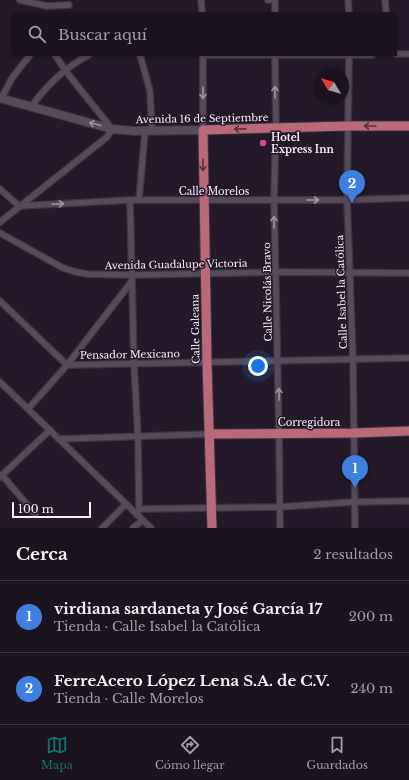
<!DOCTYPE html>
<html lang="es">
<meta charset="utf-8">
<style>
body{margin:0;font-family:"Libre Baskerville",serif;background:#241c27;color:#f1f3f6}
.compass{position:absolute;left:313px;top:68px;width:36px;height:36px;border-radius:50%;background:#1b131e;box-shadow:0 1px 3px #0004;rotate:308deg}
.scale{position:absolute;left:12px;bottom:10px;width:79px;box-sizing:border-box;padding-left:4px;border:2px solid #f6eef9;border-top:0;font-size:11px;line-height:14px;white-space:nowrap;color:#f6eef9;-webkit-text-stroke:3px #241928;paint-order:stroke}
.you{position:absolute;left:258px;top:366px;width:14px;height:14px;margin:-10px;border:3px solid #fff;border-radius:50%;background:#1a73e8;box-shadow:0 0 0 6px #1a73e833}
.badge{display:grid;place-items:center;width:26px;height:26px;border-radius:50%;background:#0f766e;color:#fff;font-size:13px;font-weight:700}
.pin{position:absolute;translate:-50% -33px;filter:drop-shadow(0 1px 2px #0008)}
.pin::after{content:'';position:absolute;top:21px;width:14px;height:12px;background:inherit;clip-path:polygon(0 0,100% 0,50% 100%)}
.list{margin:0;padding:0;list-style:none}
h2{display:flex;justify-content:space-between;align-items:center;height:52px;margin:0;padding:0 16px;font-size:17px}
h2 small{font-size:13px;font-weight:400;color:#a09ea4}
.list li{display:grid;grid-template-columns:26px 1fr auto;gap:12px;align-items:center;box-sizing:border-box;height:72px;padding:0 16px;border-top:1px solid #39323c}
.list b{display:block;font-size:15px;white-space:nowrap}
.list p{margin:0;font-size:13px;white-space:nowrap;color:#a09ea4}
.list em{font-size:13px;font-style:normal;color:#a09ea4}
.icon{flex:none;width:22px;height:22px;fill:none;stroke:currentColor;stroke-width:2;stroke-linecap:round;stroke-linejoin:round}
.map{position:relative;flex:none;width:409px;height:528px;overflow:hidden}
.search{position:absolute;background:#1b131e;box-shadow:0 1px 3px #0004;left:12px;right:12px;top:12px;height:44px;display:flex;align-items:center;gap:10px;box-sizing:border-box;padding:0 14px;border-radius:0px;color:#a09ea4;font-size:15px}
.sheet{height:196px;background:#1b131e}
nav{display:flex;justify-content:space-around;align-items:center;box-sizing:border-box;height:56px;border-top:1px solid #39323c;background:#1b131e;font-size:11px;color:#a09ea4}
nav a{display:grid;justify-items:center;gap:2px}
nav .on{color:#0f766e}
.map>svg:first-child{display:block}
</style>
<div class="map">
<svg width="409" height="528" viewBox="0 0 409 528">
<rect width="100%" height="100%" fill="#241928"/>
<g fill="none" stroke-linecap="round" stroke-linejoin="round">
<defs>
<g id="street">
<polyline points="20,0 47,6 69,5"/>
<polyline points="201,0 202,13"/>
<polyline points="268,0 270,0"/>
<polyline points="275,0 275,13"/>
<polyline points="348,0 349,13"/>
<polyline points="385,0 386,13"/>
<polyline points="396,54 409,54"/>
<polyline points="140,55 150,91 152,130"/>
<polyline points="203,55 372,55"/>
<polyline points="203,55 203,130"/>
<polyline points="275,55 276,128 274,199 279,433 280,528"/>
<polyline points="349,55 347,200 353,359 355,528"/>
<polyline points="1,99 12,78 30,55"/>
<path d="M31,107C46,86 66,67 89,55"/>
<polyline points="0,189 19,206 130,200 347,200 409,198"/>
<polyline points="130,200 134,364 138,437 139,509 137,515"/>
<polyline points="139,200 145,131"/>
<polyline points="0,222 107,137 112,129 68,74 55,55"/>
<polyline points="0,233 63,268 76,272 87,274 132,275 275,272 409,273"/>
<polyline points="0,301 67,365 409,358"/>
<polyline points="0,382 151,528"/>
<polyline points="28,409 67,365 132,281"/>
<polyline points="59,439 209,434"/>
<polyline points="2,475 35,514"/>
<polyline points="0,477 50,430"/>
<polyline points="139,509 279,507 354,502 409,501"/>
<polyline points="102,528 126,504"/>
<polyline points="133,528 143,520"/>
</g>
<polyline id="secondary" points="0,98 112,129 135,131 203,130"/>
<g id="primary">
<polyline points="209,434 354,433 409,431"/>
<polyline points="212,528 207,362 203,130 348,126 409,126"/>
</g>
</defs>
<!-- street casing -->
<use href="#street" stroke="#3c343f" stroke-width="8"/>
<!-- secondary casing -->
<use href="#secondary" stroke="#3c343f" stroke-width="10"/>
<!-- primary casing -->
<use href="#primary" stroke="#3c343f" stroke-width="11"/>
<!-- street -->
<use href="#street" stroke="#574a5b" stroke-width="5.5"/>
<!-- secondary -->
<use href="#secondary" stroke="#574a5b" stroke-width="8"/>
<!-- primary -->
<use href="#primary" stroke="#b9697a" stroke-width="9"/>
</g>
<!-- one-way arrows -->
<defs><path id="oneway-shaft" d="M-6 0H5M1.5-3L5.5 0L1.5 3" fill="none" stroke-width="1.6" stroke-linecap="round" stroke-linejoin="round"/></defs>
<g stroke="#9f94a2">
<use href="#oneway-shaft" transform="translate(275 92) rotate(-91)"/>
<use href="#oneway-shaft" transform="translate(203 93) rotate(90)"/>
<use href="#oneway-shaft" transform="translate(95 124) rotate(-165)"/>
<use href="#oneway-shaft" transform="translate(313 200)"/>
<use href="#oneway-shaft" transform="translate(58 204) rotate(-3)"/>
<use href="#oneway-shaft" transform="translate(274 222) rotate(-91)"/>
<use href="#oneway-shaft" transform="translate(279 394) rotate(-91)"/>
</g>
<g stroke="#583545">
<use href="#oneway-shaft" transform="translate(370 126) rotate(180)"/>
<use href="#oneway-shaft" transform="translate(240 129) rotate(179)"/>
<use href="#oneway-shaft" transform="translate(203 165) rotate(90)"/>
</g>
<!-- markers -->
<circle fill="#d1479c" stroke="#241928" stroke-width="1.5" cx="263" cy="143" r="4"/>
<g text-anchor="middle" stroke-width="3" stroke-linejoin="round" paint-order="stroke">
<!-- street labels -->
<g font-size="10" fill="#f6eef9" stroke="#241928">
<text transform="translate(202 118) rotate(-1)" y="4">Avenida 16 de Septiembre</text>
<text x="214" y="195">Calle Morelos</text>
<text transform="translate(176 264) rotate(-1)" y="4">Avenida Guadalupe Victoria</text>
<text transform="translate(267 292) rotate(-91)" y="4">Calle Nicolás Bravo</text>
<text transform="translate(341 292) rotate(-92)" y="4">Calle Isabel la Católica</text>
<text transform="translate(195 329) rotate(-91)" y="4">Calle Galeana</text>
<text transform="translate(130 354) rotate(-1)" y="4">Pensador Mexicano</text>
<text x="309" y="426">Corregidora</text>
</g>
<!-- poi labels -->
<g font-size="10" font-weight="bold" fill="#f6eef9" stroke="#241928" text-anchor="start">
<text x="271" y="141">Hotel<tspan x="271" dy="12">Express Inn</tspan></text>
</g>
</g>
</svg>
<svg class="compass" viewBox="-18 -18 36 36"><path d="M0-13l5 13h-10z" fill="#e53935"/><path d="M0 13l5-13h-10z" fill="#a09ea4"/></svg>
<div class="scale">100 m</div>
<div class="you"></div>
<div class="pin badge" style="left:355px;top:488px;background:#3f7fe0">1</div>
<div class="pin badge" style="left:352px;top:203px;background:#3f7fe0">2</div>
<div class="search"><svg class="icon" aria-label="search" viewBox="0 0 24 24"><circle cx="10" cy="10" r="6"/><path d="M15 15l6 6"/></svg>Buscar aquí</div>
</div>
<section class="sheet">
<h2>Cerca<small>2 resultados</small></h2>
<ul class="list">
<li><span class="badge" style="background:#3f7fe0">1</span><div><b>virdiana sardaneta y José García 17</b><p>Tienda · Calle Isabel la Católica</p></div><em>200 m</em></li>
<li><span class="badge" style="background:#3f7fe0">2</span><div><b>FerreAcero López Lena S.A. de C.V.</b><p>Tienda · Calle Morelos</p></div><em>240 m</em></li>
</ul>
</section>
<nav>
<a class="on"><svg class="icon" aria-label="map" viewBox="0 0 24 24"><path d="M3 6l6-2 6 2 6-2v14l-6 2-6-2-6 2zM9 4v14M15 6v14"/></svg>Mapa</a>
<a><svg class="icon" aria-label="directions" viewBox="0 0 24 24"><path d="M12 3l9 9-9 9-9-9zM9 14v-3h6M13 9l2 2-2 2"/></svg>Cómo llegar</a>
<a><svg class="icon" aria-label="saved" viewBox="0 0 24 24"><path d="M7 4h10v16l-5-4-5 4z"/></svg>Guardados</a>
</nav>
